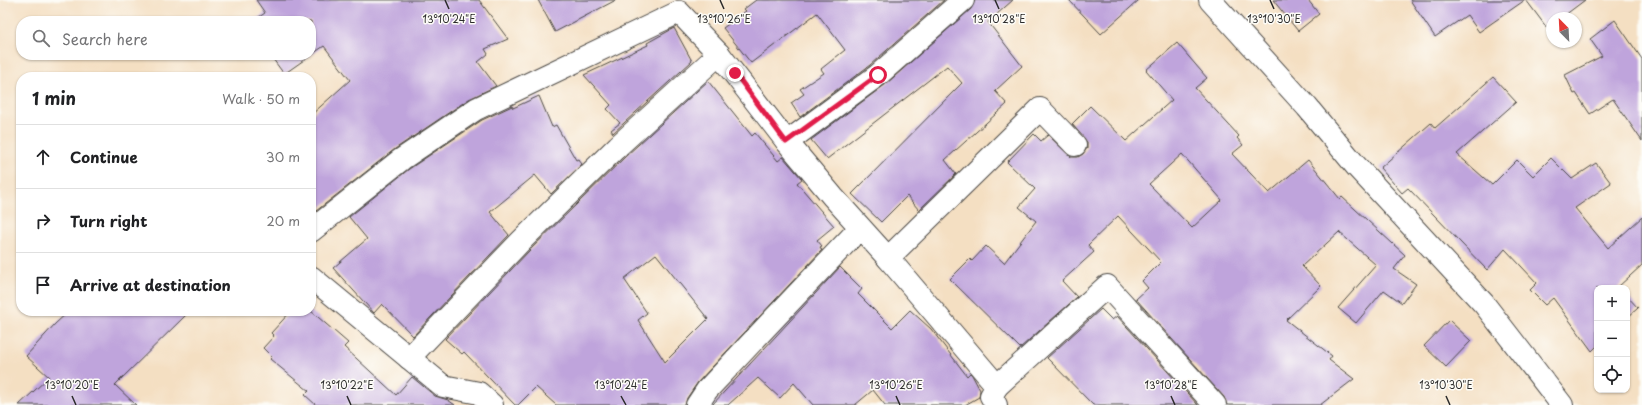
<!DOCTYPE html>
<meta charset="utf-8">
<style>
body{margin:0;font-family:"Playpen Sans",sans-serif;background:#f6f6f6;color:#202124}
.controls{position:absolute;right:12px;bottom:12px;display:grid;overflow:hidden;border-radius:8px;box-shadow:0 1px 3px #0004}
.controls button{width:36px;height:36px;display:grid;place-items:center;padding:0;border:0;border-bottom:1px solid #e0e0e0;background:#fff;color:#202124;font:20px sans-serif}
.compass{position:absolute;left:1546px;top:12px;width:36px;height:36px;border-radius:50%;background:#fff;box-shadow:0 1px 3px #0004;rotate:336deg}
.stop{position:absolute;width:12px;height:12px;margin:-9px;border:3px solid #e11d48;border-radius:50%;background:#fff}
.stop.end{background:#e11d48;border-color:#fff;box-shadow:0 1px 4px #0008}
.list{margin:0;padding:0;list-style:none}
h2{display:flex;justify-content:space-between;align-items:center;height:52px;margin:0;padding:0 16px;font-size:17px}
h2 small{font-size:13px;font-weight:400;color:#757577}
.list li{display:grid;grid-template-columns:26px 1fr auto;gap:12px;align-items:center;box-sizing:border-box;height:64px;padding:0 16px;border-top:1px solid #e0e0e0}
.list b{display:block;font-size:15px;white-space:nowrap}
.list em{font-size:13px;font-style:normal;color:#757577}
.icon{flex:none;width:22px;height:22px;fill:none;stroke:currentColor;stroke-width:2;stroke-linecap:round;stroke-linejoin:round}
.map{position:relative;flex:none;width:1642px;height:405px;overflow:hidden}
.search{position:absolute;background:#fff;box-shadow:0 1px 3px #0004;left:16px;top:16px;width:300px;height:44px;display:flex;align-items:center;gap:10px;box-sizing:border-box;padding:0 14px;border-radius:16px;color:#757577;font-size:15px}
.panel{position:absolute;background:#fff;box-shadow:0 1px 3px #0004;left:16px;top:72px;width:300px;height:244px;border-radius:16px}
.map>svg:first-child{display:block}
</style>
<div class="map">
<svg width="1642" height="405" viewBox="0 0 1642 405">
<rect width="100%" height="100%" fill="#fdfcf7"/>
<filter id="ink" filterUnits="userSpaceOnUse"><feTurbulence type="fractalNoise" baseFrequency=".025" numOctaves="2"/><feDisplacementMap in="SourceGraphic" scale="8" xChannelSelector="R" yChannelSelector="G"/><feConvolveMatrix kernelMatrix="1 2 1 2 8 2 1 2 1" color-interpolation-filters="sRGB"/></filter>
<filter id="wash" filterUnits="userSpaceOnUse"><feTurbulence type="fractalNoise" baseFrequency=".012" numOctaves="4" result="noise"/><feDisplacementMap in="SourceGraphic" scale="16" xChannelSelector="R" yChannelSelector="G"/><feGaussianBlur stdDeviation="0.9" result="paint"/><feColorMatrix in="noise" values="0 0 0 0 0 0 0 0 0 0 0 0 0 0 0 0 0 1.4 0 .05"/><feComposite in="paint" operator="in"/></filter>
<g filter="url(#wash)">
<rect width="100%" height="100%" fill="#f4dfc2"/>
<g id="blocks">
<!-- building -->
<g fill="#bfa4dc" fill-rule="evenodd">
<polygon points="256,0 479,0 508,39 485,49 488,54 478,62 496,86 469,99 395,149 311,215 311,115 350,80 324,46 284,74 270,55 311,55 311,21 253,21 265,13"/>
<polygon points="538,0 616,0 555,32"/>
<polygon points="756,0 944,0 870,65 800,117 791,103 804,94 800,89 824,73 821,69 845,50 817,13 751,63 723,28 746,11 744,9"/>
<polygon points="975,0 1013,0 988,22 1022,66 995,91 1007,104 945,160 956,174 919,210 907,196 881,222 852,194 962,83 947,66 827,159 811,140 886,84 971,9"/>
<polygon points="1069,0 1139,0 1101,34"/>
<polygon points="1273,0 1308,0 1319,14 1298,31"/>
<polygon points="1410,0 1525,0 1479,32 1467,15 1435,37"/>
<polygon points="1526,0 1585,0 1561,18 1552,18 1552,25 1547,28"/>
<polygon points="1615,20 1642,59 1642,141 1613,99 1590,114 1576,93 1574,94 1565,75 1602,56 1590,39"/>
<polygon points="674,28 692,61 613,133 611,130 620,123 607,109 611,105 584,75 648,45 647,43"/>
<path d="M1177,43L1207,78L1195,88L1239,136L1237,138L1243,145L1232,154L1269,193L1308,160L1340,199L1342,197L1405,255L1394,269L1416,284L1402,303L1384,290L1356,323L1338,308L1376,265L1339,232L1302,266L1321,286L1286,320L1332,356L1329,360L1354,379L1320,405H1227L1224,397L1136,299L1148,288L1142,281L1161,262L1118,216L1088,245L1094,252L1062,281L1077,297L1020,348L950,279L970,259L972,261L986,246L1004,263L1036,221L1019,207L1035,189L1007,162L1034,134L1041,141L1048,135L1071,157H1078L1083,154L1087,148V142L1072,124L1090,106L1126,141L1172,100L1146,70ZM1182,154L1222,200L1192,228L1149,184Z"/>
<polygon points="1493,77 1516,102 1457,154 1492,185 1517,160 1533,176 1551,158 1572,179 1596,163 1611,183 1575,208 1608,248 1642,217 1642,265 1618,287 1619,288 1597,288 1597,346 1592,351 1553,298 1545,305 1530,290 1537,283 1505,249 1487,270 1408,188 1402,193 1380,168 1431,123 1435,128"/>
<path d="M708,81L752,136L755,133L778,161L783,157L802,179L797,183L834,226L817,240L822,246L820,247L822,250L698,382L687,398L685,405H556L536,387L518,405H515L464,352L462,354L445,339L530,250L627,155ZM656,254L708,319L665,362L638,320L647,313L624,279Z"/>
<polygon points="539,96 552,127 556,125 576,160 578,159 582,164 551,194 535,175 490,212 509,235 413,336 382,304 374,313 333,268 367,239 349,217 409,169 482,120 512,106 513,108"/>
<polygon points="840,267 862,289 858,294 892,328 910,310 931,329 967,376 970,373 972,375 980,390 979,397 965,405 885,405 873,390 855,405 813,405 794,383 780,398 758,378 728,405 712,405"/>
<polygon points="1627,296 1638,308 1627,318"/>
<polygon points="1101,309 1112,320 1117,316 1198,405 1093,405 1047,358"/>
<polygon points="69,311 190,311 115,385 136,405 19,405 49,377 26,356 55,324"/>
<polygon points="291,311 311,311 348,343 344,347 396,395 412,377 435,396 448,400 455,405 316,405 305,395 309,391 270,359 272,357 263,348 274,336 271,333"/>
<polygon points="1449,320 1471,341 1446,367 1424,346"/>
</g>
</g>
</g>
<g filter="url(#ink)">
<use href="#blocks" fill-opacity="0" stroke="#494642" stroke-width="1"/>
<g fill="none" stroke-linecap="round" stroke-linejoin="round">
<defs>
<g id="street">
<polyline points="1210,0 1307,107 1356,166 1484,304 1562,405"/>
<polyline points="787,142 878,75 963,0"/>
<polyline points="311,231 402,159 476,109 679,12 719,54"/>
<polyline points="888,258 1040,109 1075,145"/>
<polyline points="311,277 443,386 479,393 492,405"/>
<polyline points="409,358 521,241 618,146 719,54 787,142 833,197 888,258 997,386 1107,286 1215,405"/>
<polyline points="697,405 707,390 766,327 860,228"/>
<polyline points="996,405 991,396 997,386"/>
</g>
</defs>
<!-- street casing -->
<use href="#street" stroke="#494642" stroke-width="24"/>
<!-- street -->
<use href="#street" stroke="#fff" stroke-width="22"/>
</g>
</g>
<g fill="none" stroke-linecap="round" stroke-linejoin="round" filter="url(#ink)">
<!-- route -->
<polyline stroke="#e11d48" stroke-width="5" points="735,73 786,142 878,75"/>
</g>
<!-- ticks -->
<path fill="none" stroke="#2b2b2b" stroke-width="1.5" d="M445,0L449,9M720,0L724,9M995,0L999,9M1270,0L1274,9M72,396L76,405M347,396L351,405M621,396L626,405M896,396L900,405M1171,396L1175,405M1446,396L1450,405"/>
<g font-size="10" text-anchor="middle" fill="#2b2b2b" stroke="#fdfcf7" stroke-width="3" stroke-linejoin="round" paint-order="stroke">
<text x="449" y="23">13°10'24"E</text>
<text x="724" y="23">13°10'26"E</text>
<text x="999" y="23">13°10'28"E</text>
<text x="1274" y="23">13°10'30"E</text>
<text x="72" y="389">13°10'20"E</text>
<text x="347" y="389">13°10'22"E</text>
<text x="621" y="389">13°10'24"E</text>
<text x="896" y="389">13°10'26"E</text>
<text x="1171" y="389">13°10'28"E</text>
<text x="1446" y="389">13°10'30"E</text>
</g>
</svg>
<div class="controls">
<button>+</button>
<button>−</button>
<button><svg class="icon" aria-label="locate" viewBox="0 0 24 24"><circle cx="12" cy="12" r="6"/><path d="M12 2v4M12 18v4M2 12h4M18 12h4"/></svg></button>
</div>
<svg class="compass" viewBox="-18 -18 36 36"><path d="M0-13l5 13h-10z" fill="#e53935"/><path d="M0 13l5-13h-10z" fill="#757577"/></svg>
<div class="stop" style="left:878px;top:75px"></div>
<div class="stop end" style="left:735px;top:73px"></div>
<div class="search"><svg class="icon" aria-label="search" viewBox="0 0 24 24"><circle cx="10" cy="10" r="6"/><path d="M15 15l6 6"/></svg>Search here</div>
<section class="panel">
<h2>1 min<small>Walk · 50 m</small></h2>
<ul class="list">
<li><svg class="icon" aria-label="ahead" viewBox="0 0 24 24"><path d="M12 20V5M6 11l6-6 6 6"/></svg><div><b>Continue</b></div><em>30 m</em></li>
<li><svg class="icon" aria-label="right" viewBox="0 0 24 24"><path d="M7 20v-9h11M14 6l5 5-5 5"/></svg><div><b>Turn right</b></div><em>20 m</em></li>
<li><svg class="icon" aria-label="arrive" viewBox="0 0 24 24"><path d="M6 21V4h12l-3 4 3 4H6"/></svg><div><b>Arrive at destination</b></div></li>
</ul>
</section>
</div>
